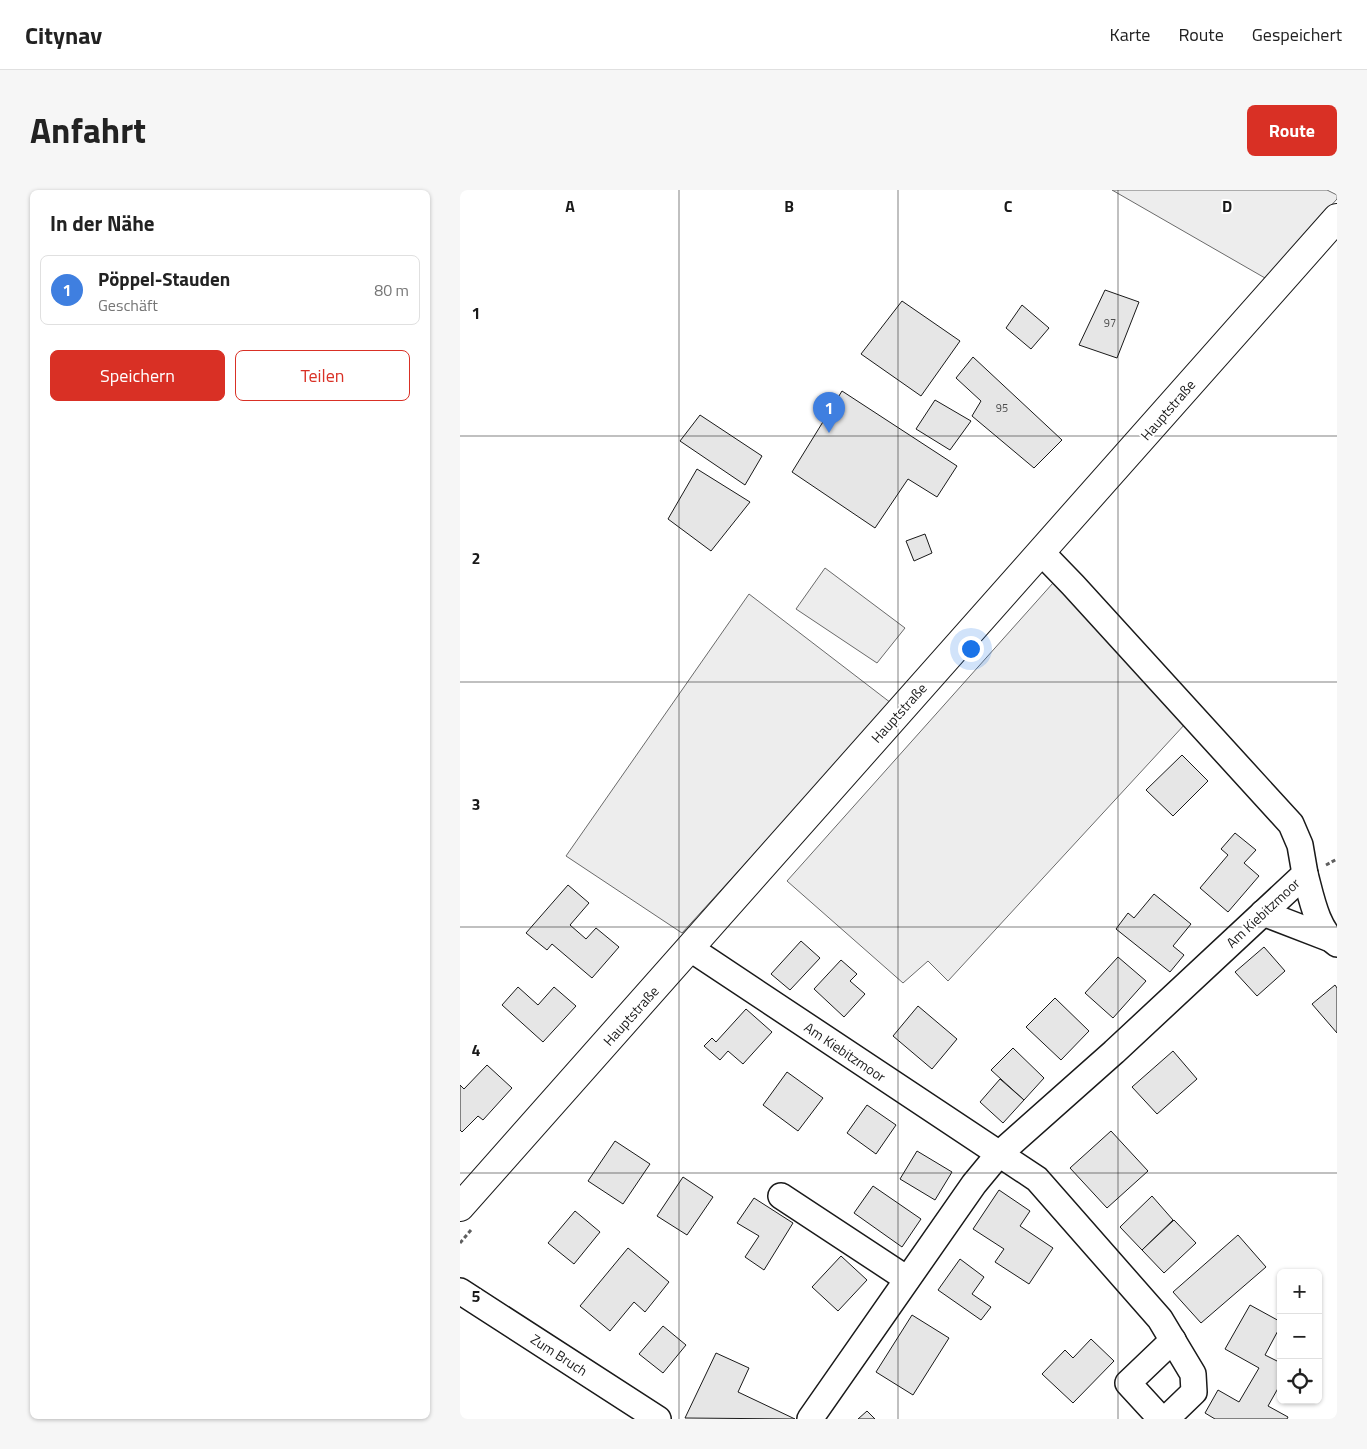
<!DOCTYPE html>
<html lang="de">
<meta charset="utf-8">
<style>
body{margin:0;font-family:"Titillium Web",sans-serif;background:#f6f6f6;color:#222}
.controls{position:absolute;right:15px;bottom:15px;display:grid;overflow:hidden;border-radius:8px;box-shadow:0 1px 4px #0004}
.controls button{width:45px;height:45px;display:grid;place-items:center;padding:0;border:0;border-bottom:1px solid #e0e0e0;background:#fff;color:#222;font:25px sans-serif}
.you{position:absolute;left:510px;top:458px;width:18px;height:18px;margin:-12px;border:4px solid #fff;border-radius:50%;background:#1a73e8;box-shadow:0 0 0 8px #1a73e833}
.badge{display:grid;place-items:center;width:32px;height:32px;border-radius:50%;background:#d93025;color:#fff;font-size:16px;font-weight:700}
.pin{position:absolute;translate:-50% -41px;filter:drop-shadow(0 1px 2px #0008)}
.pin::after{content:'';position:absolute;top:26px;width:18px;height:15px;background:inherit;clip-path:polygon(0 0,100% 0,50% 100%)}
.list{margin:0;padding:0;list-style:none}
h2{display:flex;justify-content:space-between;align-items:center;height:65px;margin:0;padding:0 20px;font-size:21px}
h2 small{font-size:16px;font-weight:400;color:#767676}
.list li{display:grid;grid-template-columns:32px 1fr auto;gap:15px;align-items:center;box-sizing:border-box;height:70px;margin:0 10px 10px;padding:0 10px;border:1px solid #e0e0e0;border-radius:8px}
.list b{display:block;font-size:19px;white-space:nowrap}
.list p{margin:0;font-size:16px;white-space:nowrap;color:#767676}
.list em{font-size:16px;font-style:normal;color:#767676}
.actions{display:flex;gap:10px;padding:15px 20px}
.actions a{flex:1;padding:11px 0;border:1px solid #d93025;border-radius:8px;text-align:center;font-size:18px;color:#d93025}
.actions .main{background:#d93025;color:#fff}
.icon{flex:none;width:28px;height:28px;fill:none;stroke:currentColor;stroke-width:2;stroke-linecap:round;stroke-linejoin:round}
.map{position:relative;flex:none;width:877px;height:1229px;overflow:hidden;border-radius:8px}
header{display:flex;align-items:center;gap:30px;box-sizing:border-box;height:70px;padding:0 25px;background:#fff;border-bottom:1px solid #e0e0e0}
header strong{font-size:24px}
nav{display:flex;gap:28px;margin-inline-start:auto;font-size:18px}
.intro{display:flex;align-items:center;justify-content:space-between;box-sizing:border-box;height:120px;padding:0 30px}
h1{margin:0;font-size:35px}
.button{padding:12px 22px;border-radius:8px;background:#d93025;color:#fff;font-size:18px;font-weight:700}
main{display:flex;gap:30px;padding:0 30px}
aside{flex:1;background:#fff;border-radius:8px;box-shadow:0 1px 4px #0004}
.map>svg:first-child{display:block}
</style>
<header>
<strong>Citynav</strong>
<nav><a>Karte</a><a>Route</a><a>Gespeichert</a></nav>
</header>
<div class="intro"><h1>Anfahrt</h1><a class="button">Route</a></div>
<main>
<aside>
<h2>In der Nähe<small></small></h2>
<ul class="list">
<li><span class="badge" style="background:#3f7fe0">1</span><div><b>Pöppel-Stauden</b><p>Geschäft</p></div><em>80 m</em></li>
</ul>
<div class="actions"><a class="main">Speichern</a><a>Teilen</a></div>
</aside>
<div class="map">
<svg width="877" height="1229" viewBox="0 0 877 1229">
<rect width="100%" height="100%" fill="#fff"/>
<!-- built -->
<g fill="#ededed" stroke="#6a6a6a">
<polygon points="652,0 867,0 877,5 877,9 805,88"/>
<polygon points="365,378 445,438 417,473 336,419"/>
<polygon points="593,393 726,533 488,791 468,771 443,793 327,691"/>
<polygon points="289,404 431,513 222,743 106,666"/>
</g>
<!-- building -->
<g fill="#e6e6e6" stroke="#1a1a1a">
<polygon points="645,100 679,112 657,168 619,155"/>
<polygon points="442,111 500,151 461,206 401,164"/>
<polygon points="562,115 589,138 571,159 546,138"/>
<polygon points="513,167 602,250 574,278 512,226 521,211 496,188"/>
<polygon points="382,201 497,276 477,307 448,289 415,338 332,282"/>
<polygon points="475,210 511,231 490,260 456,239"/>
<polygon points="240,225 302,266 285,295 220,251"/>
<polygon points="237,279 290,312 251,361 208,329"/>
<polygon points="465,344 472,363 454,371 446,351"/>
<polygon points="722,565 748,591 713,626 686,600"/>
<polygon points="775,643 796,660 784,673 799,686 768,722 740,698 768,665 761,659"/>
<polygon points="108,695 129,713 110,735 126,749 136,738 159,757 132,788 92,754 87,760 66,743"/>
<polygon points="694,704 731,734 713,756 724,765 710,782 656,739 668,723 674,728"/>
<polygon points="341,751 360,768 330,800 311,784"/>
<polygon points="804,757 825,781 797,806 775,782"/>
<polygon points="658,767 686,791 653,828 625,803"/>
<polygon points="381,770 397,784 390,791 405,804 384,827 354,799"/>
<polygon points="875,795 877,798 877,843 852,814"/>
<polygon points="58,797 78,815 94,797 116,816 83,852 42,815"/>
<polygon points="595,808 629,841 601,870 566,837"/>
<polygon points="458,816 497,849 472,879 433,846"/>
<polygon points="286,819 312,842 283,874 268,861 260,870 244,856 252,848 256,852"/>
<polygon points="553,858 584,888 564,910 531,880"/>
<polygon points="713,861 737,889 697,924 672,897"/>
<polygon points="27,875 52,898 23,930 18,926 2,942 0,940 0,895 4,899"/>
<polygon points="327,882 363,908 338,941 303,915"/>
<polygon points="540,889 564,910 543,933 520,912"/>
<polygon points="407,915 436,935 416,964 387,943"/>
<polygon points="651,941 688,981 647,1018 610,978"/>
<polygon points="155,951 190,974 163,1014 128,991"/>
<polygon points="457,961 492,982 475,1010 440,989"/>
<polygon points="223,987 253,1007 227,1045 197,1026"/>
<polygon points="413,996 461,1029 442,1057 394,1023"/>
<polygon points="539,1000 570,1021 560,1036 593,1058 569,1094 535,1072 544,1059 513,1039"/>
<polygon points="692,1006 713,1030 682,1060 660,1037"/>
<polygon points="294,1008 333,1033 304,1080 285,1067 299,1046 277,1033"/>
<polygon points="115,1021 140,1042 114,1074 88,1053"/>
<polygon points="714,1030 736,1053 704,1083 682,1060"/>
<polygon points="778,1045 806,1077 741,1133 713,1102"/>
<polygon points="168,1058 209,1092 185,1122 174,1112 150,1141 120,1116"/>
<polygon points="381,1066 407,1090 378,1121 352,1097"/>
<polygon points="500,1069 524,1087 512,1104 531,1117 521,1130 478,1100"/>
<polygon points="790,1115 821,1132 821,1135 805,1165 821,1173 821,1193 808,1216 828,1227 827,1229 755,1229 745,1223 758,1200 779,1212 799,1178 765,1159"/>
<polygon points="452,1125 489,1148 453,1205 416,1182"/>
<polygon points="203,1136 226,1155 203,1183 179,1164"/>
<polygon points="631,1149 654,1171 613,1213 582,1184 605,1160 613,1168"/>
<polygon points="256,1163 289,1178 278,1202 335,1229 225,1228"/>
<polygon points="407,1221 415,1229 398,1229"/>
</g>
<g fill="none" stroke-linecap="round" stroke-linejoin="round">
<defs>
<g id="minor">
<path d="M845,684C851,706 857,741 877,754"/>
<polyline points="803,723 868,748"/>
<polyline points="231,759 577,989 700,1129 733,1184 734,1202 706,1229"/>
<polyline points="321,1006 447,1089"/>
<polyline points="0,1101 198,1229"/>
<polyline points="350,1229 514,994 538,965 654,862 845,684 840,655 831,634 613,395 582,363"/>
<polyline points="701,1229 668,1193 713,1150"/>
</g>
<polyline id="major" points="0,1017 877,28"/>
</defs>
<!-- minor casing -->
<use href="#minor" stroke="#1a1a1a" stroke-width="28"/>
<!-- major casing -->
<use href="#major" stroke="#1a1a1a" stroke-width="30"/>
<!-- path -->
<g stroke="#5f5f5f" stroke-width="3" stroke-dasharray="4 2.5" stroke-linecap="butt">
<polyline points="866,675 877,669"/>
<polyline points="0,1053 11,1040"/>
</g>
<!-- minor -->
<use href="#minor" stroke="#fff" stroke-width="25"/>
<!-- major -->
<use href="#major" stroke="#fff" stroke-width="28"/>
</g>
<!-- grid -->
<path fill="none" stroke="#1a1a1a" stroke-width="1" stroke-opacity="0.55" d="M219,0V1229M438,0V1229M658,0V1229M0,246H877M0,492H877M0,737H877M0,983H877"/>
<g text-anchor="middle" stroke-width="4" stroke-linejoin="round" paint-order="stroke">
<!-- number labels -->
<g font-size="11" fill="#4d4d4d">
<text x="650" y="137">97</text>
<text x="542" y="222">95</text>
</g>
<!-- street labels -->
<g font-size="14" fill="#1a1a1a" stroke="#fff">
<text transform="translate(708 220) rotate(-49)" y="5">Hauptstraße</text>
<text transform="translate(439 523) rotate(-48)" y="5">Hauptstraße</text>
<text transform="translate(803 723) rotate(-43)" y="5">Am Kiebitzmoor</text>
<text transform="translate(171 826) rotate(-48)" y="5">Hauptstraße</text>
<text transform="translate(385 862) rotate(34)" y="5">Am Kiebitzmoor</text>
<text transform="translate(99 1165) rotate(33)" y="5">Zum Bruch</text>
</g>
</g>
<g font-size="16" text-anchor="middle" font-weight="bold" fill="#1a1a1a" stroke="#fff" stroke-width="4" stroke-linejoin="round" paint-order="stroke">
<text x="110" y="22">A</text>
<text x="329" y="22">B</text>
<text x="548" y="22">C</text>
<text x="767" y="22">D</text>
<text x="16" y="129">1</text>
<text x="16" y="374">2</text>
<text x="16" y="620">3</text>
<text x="16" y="866">4</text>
<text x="16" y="1112">5</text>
</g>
</svg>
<div class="controls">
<button>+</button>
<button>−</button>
<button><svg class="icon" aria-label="locate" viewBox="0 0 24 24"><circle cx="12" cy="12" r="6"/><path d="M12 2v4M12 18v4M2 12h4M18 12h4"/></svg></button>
</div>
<div class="you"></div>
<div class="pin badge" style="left:369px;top:243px;background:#3f7fe0">1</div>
</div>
</main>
